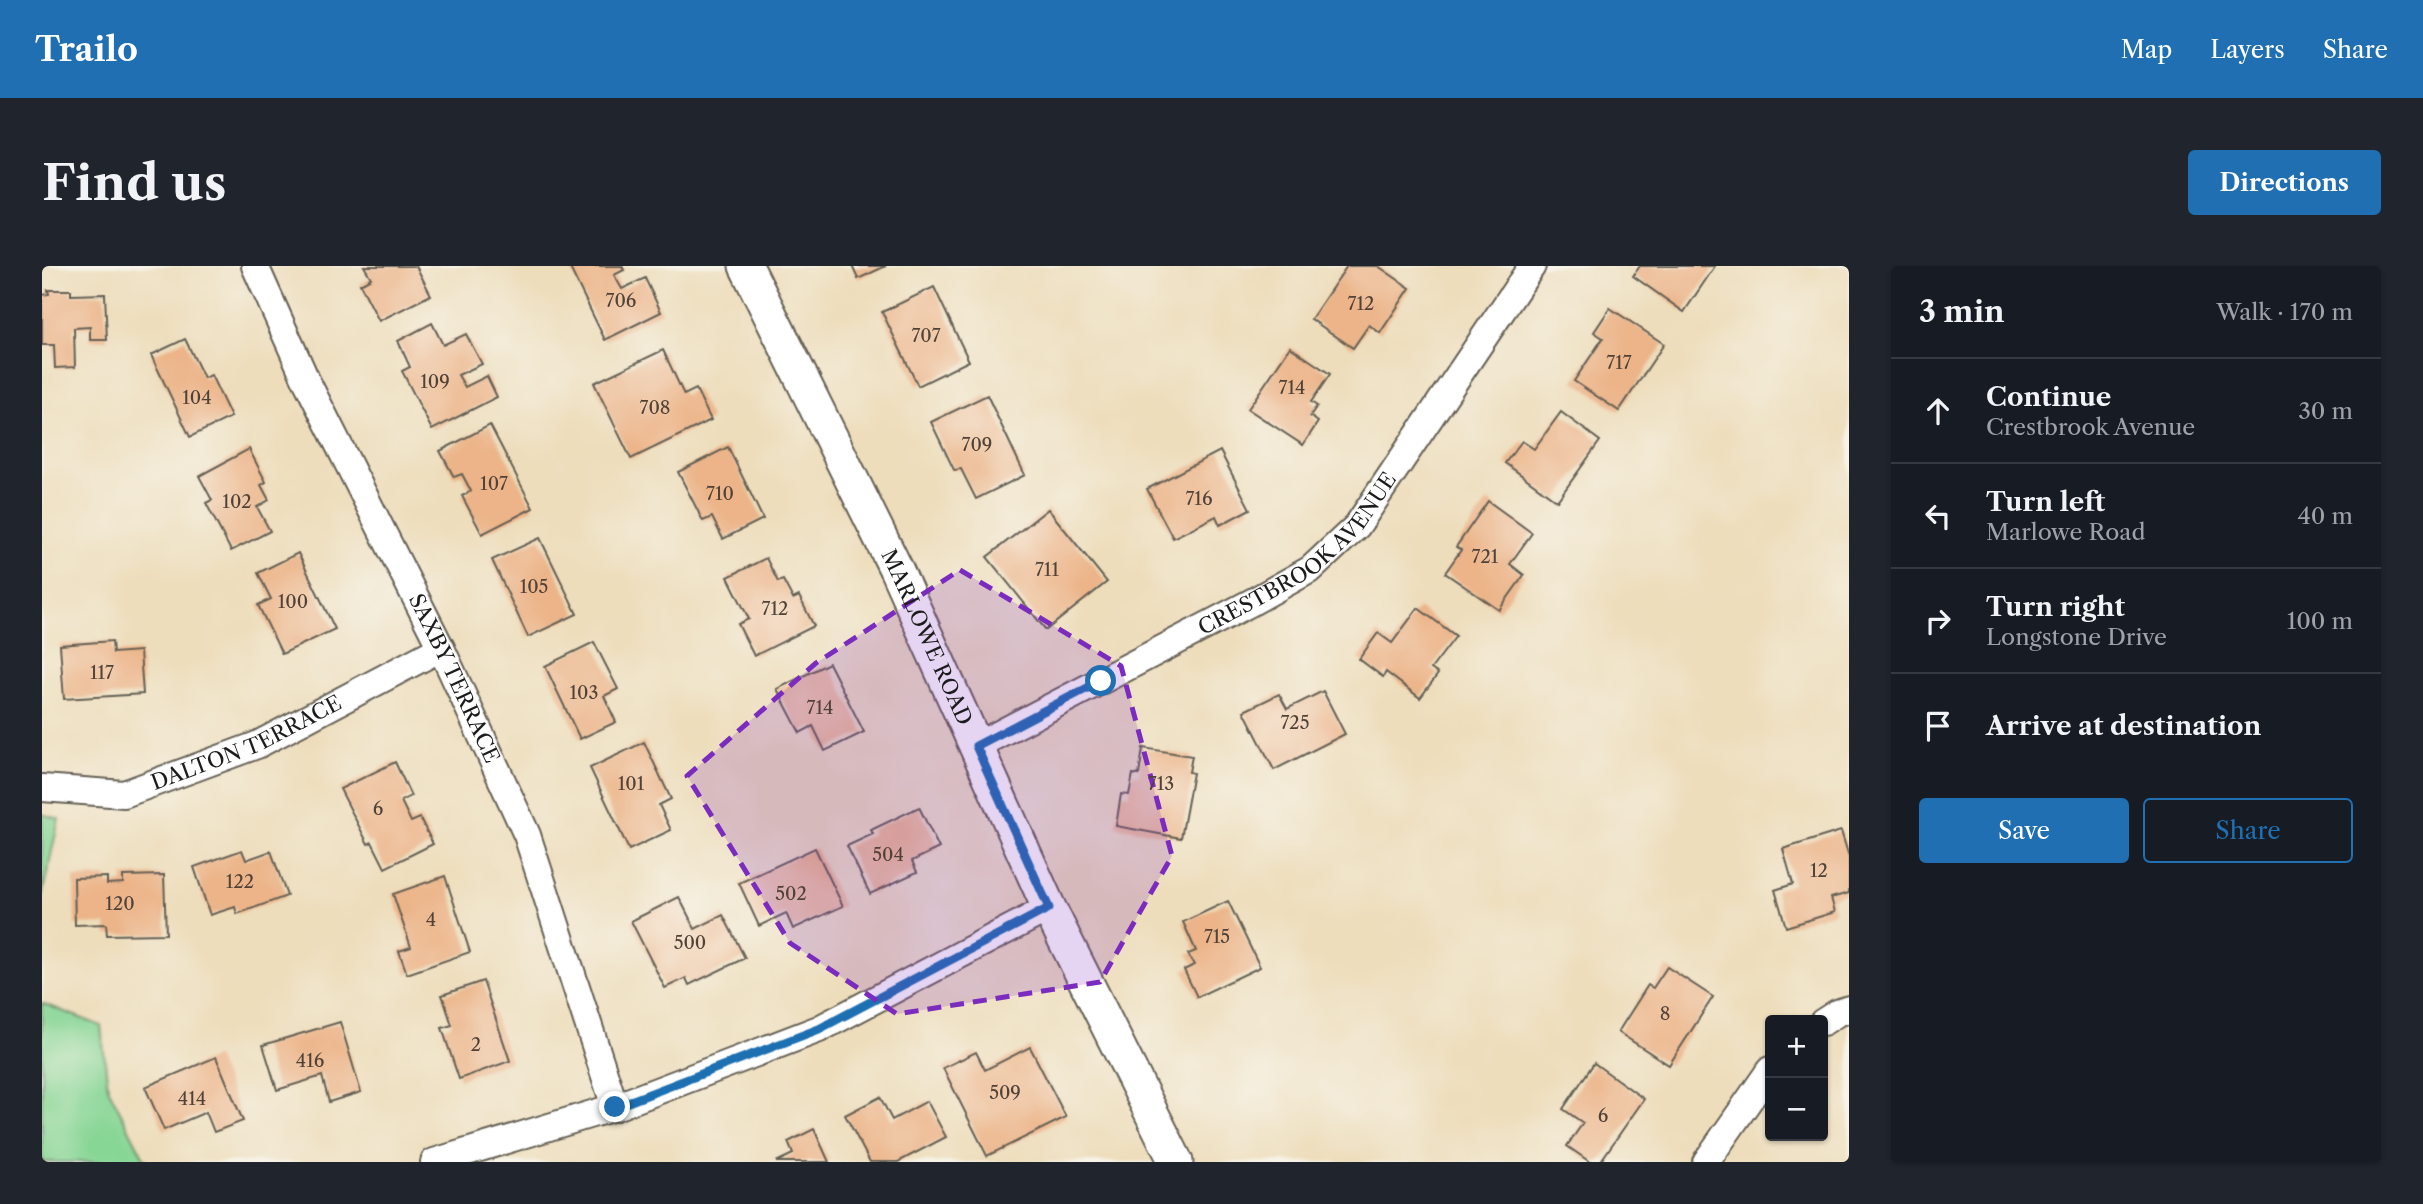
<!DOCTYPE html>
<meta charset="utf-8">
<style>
body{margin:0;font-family:"Libre Caslon Text",serif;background:#20242c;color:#f1f3f6}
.controls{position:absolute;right:21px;bottom:21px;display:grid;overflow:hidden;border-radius:7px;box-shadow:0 2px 5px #0004}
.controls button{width:63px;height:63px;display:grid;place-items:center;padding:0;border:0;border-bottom:2px solid #363941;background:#171b24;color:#f1f3f6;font:35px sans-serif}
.stop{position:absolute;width:21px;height:21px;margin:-16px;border:5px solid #1f6fb2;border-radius:50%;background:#fff}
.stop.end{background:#1f6fb2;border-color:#fff;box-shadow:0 2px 7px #0008}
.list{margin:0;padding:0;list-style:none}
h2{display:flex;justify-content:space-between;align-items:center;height:91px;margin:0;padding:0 28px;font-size:30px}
h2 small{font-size:23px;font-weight:400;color:#9ea1a6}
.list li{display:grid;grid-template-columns:46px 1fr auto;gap:21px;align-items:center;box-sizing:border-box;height:105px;padding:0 28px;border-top:2px solid #363941}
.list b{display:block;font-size:26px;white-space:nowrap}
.list p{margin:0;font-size:23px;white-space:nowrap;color:#9ea1a6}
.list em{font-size:23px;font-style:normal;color:#9ea1a6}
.actions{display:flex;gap:14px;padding:21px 28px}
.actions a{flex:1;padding:16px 0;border:2px solid #1f6fb2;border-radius:7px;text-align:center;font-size:24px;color:#1f6fb2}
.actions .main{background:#1f6fb2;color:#fff}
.icon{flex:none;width:38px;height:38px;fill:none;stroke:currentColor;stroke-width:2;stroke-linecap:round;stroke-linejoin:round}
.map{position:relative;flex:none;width:1807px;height:896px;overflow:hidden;border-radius:7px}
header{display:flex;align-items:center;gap:42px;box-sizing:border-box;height:98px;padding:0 35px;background:#1f6fb2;color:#fff}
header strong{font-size:33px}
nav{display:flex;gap:38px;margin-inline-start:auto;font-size:24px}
.intro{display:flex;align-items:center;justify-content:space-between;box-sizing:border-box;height:168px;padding:0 42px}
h1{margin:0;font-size:49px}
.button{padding:18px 32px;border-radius:7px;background:#1f6fb2;color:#fff;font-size:24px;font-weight:700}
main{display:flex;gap:42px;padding:0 42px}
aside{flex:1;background:#171b24;border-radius:7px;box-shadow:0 2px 5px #0004}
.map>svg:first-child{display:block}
</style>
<header>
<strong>Trailo</strong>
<nav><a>Map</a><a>Layers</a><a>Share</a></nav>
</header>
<div class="intro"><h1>Find us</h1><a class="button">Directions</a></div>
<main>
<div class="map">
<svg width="1807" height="896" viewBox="0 0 1807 896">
<rect width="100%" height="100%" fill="#f7f3e8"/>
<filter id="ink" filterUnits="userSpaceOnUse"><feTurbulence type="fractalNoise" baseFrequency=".0143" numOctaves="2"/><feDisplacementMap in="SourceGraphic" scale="14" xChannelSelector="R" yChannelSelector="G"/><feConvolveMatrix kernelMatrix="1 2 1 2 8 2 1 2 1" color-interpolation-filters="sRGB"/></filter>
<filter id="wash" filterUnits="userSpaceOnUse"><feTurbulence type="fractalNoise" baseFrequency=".00686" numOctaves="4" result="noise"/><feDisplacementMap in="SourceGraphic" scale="28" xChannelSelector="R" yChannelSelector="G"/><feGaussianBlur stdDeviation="1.57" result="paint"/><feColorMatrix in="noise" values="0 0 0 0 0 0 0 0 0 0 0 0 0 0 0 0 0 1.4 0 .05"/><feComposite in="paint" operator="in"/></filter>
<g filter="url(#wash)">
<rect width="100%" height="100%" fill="#edddbb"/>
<!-- green -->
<g fill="#87d695" stroke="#527958" stroke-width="2">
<polygon points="0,548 17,553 0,630"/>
<polygon points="0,737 59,760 66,822 104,896 0,896"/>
</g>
<g id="blocks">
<!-- building -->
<g fill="#ecb488">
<polygon points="322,0 374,0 389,29 337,55 318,18 329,12"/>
<polygon points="527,0 580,0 582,4 572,9 580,23 603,12 619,46 563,74"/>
<polygon points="810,0 844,0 816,13"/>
<polygon points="1305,0 1336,0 1368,22 1338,67 1327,59 1311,82 1269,53"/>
<polygon points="1598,0 1673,0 1642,46 1591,10"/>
<polygon points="892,21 927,95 876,120 840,46"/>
<polygon points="6,24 29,24 29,29 63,28 65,74 48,74 48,61 32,62 33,101 13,102 12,79 0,79 0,29 7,28"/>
<polygon points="1568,42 1622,78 1577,145 1532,115 1561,72 1552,66"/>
<polygon points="390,57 401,79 424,68 440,98 416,109 423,121 445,110 455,131 390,164 360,105 368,101 356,75"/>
<polygon points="143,73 162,112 169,109 189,151 148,171 109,89"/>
<polygon points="1248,81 1288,108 1269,136 1275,140 1268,150 1276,156 1261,179 1206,143"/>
<polygon points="621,84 642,129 654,123 669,154 589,193 552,117"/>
<polygon points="945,129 983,209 934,233 919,203 912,204 889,156"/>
<polygon points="1519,146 1558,175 1515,235 1463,197 1480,175 1492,183"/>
<polygon points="448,159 491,242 440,268 420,230 429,225 420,208 412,211 398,185"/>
<polygon points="686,181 721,253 681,273 670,251 661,255 636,206"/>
<polygon points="207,183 224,216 219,219 227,234 215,241 228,265 189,285 164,237 170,234 157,210"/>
<polygon points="1178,185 1208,243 1178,259 1174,250 1131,272 1105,223"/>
<polygon points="1446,235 1490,267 1468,298 1482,309 1457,344 1403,307 1419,284 1414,281"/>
<polygon points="1006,243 1065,316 1004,364 945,291"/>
<polygon points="498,272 535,348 486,371 450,294"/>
<polygon points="256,287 293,363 240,388 216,339 229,333 216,307"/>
<polygon points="724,292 736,316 741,314 751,333 757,330 772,360 712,390 696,358 707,353 686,311"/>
<polygon points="1376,342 1414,370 1389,403 1396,408 1378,432 1344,406 1341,411 1317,393 1336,367 1350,377"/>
<polygon points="70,375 71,387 98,385 101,428 22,433 18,379"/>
<polygon points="552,376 576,423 562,430 574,456 538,473 503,400"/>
<polygon points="787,397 822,466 783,485 771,460 758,467 735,423"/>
<polygon points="1281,425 1303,468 1232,504 1202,445 1237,428 1245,443"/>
<polygon points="602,476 629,533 617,539 629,564 587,584 548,502"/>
<polygon points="1101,482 1150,490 1147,506 1151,507 1139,572 1074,560 1079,528 1087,529 1091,508 1097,509"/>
<polygon points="353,496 369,530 359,535 369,556 378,552 391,578 343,602 330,576 326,578 298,523"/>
<polygon points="877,541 897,582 870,595 875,606 828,628 805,580 831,568 829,564"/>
<polygon points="1799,565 1807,591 1807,627 1789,632 1793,646 1744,661 1733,624 1751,618 1741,583"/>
<polygon points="773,582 801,640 751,663 744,647 717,660 697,617"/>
<polygon points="200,584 204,594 229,585 245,630 195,648 193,641 168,649 152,601"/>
<polygon points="122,609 124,668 65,669 64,658 33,659 32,612 65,611 65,618 81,617 81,610"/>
<polygon points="403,610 428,686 365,708 357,685 369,681 351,628"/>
<polygon points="637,631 653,663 681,649 703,692 647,719 644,712 623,722 589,655"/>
<polygon points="1186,635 1218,701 1155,731 1142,704 1152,699 1146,688 1154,685 1141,656"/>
<polygon points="1625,701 1671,731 1627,799 1576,766 1606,719 1611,722"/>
<polygon points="441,715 468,795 417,813 400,762 410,759 400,729"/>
<polygon points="298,756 319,826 287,836 280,810 235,824 221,779"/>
<polygon points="988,781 1024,851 945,890 901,802 934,786 943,804"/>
<polygon points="174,791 201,855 172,866 164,846 122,864 103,821"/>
<polygon points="1552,797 1602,833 1558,896 1548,896 1525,880 1541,857 1521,843"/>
<polygon points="838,831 850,854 885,835 904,871 856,896 828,896 803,849"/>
<polygon points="772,863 787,896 734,896 751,888 746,876"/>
</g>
</g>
</g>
<g filter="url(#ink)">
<use href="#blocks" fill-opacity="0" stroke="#656054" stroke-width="2"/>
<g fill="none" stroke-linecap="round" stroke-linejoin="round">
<defs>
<g id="minor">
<path id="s1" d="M213,0L264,114L399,382L485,569L573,841"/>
<path id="s2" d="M934,480L1210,336L1269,303L1315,260L1490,0"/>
<path id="s3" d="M0,522L82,528L215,479L399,382"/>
<polyline points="1781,756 1795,747 1807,743"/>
<polyline points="392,896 573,841 777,763 1007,642"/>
<polyline points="1664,896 1728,804"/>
</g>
<g id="tertiary">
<path id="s4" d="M704,0L854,303L1007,642L1134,896"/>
</g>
</defs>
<!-- minor casing -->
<use href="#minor" stroke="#656054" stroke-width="30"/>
<!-- tertiary casing -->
<use href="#tertiary" stroke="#656054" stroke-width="37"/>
<!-- minor -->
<use href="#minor" stroke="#fff" stroke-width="26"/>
<!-- tertiary -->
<use href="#tertiary" stroke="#fff" stroke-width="33"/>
</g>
</g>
<g fill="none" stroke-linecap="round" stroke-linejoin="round" filter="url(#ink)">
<!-- route -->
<polyline stroke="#1f6fb2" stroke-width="9" points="573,841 777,763 1007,642 934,480 1059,415"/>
</g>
<!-- marked area -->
<path fill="#7b2cbf" fill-opacity="0.2" stroke="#7b2cbf" stroke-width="5" stroke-dasharray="14 9" stroke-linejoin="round" d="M918,304L1079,400L1130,590L1058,716L855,748L748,677L645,510L774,397Z"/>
<g text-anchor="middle" stroke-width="6" stroke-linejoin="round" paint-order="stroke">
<!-- number labels -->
<g font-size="18" fill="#504237">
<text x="579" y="41">706</text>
<text x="1319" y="44">712</text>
<text x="884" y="76">707</text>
<text x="1577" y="103">717</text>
<text x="393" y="122">109</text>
<text x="1250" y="128">714</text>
<text x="155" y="138">104</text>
<text x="613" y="148">708</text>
<text x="935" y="185">709</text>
<text x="452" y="224">107</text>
<text x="678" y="234">710</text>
<text x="1157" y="239">716</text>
<text x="195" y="242">102</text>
<text x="1443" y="297">721</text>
<text x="1005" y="310">711</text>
<text x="492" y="327">105</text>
<text x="251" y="342">100</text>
<text x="733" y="349">712</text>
<text x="60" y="413">117</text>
<text x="542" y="433">103</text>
<text x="778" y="448">714</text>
<text x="1253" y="463">725</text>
<text x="589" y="524">101</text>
<text x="1119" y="524">713</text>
<text x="336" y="549">6</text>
<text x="846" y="595">504</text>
<text x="1777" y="611">12</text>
<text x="198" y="622">122</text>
<text x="749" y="634">502</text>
<text x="78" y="644">120</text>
<text x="389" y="660">4</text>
<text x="1175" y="677">715</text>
<text x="648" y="683">500</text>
<text x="1623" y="754">8</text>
<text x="434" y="785">2</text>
<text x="268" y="801">416</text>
<text x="963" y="833">509</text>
<text x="150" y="839">414</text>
<text x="1561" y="856">6</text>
</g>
<!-- street labels -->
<g font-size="21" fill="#1c1c1c" stroke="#f7f3e8">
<text dy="7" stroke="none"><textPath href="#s2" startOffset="378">CRESTBROOK AVENUE</textPath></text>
<text dy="7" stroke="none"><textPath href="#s4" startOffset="413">MARLOWE ROAD</textPath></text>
<text dy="7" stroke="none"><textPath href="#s1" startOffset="458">SAXBY TERRACE</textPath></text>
<text dy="7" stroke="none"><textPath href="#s3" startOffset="215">DALTON TERRACE</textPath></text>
</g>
</g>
</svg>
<div class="controls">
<button>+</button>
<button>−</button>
</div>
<div class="stop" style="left:1059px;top:415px"></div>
<div class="stop end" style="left:573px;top:841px"></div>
</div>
<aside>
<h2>3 min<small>Walk · 170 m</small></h2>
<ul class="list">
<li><svg class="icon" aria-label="ahead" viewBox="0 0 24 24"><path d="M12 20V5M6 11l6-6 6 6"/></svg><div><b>Continue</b><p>Crestbrook Avenue</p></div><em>30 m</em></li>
<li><svg class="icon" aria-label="left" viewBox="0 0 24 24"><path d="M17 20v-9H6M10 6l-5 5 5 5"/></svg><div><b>Turn left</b><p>Marlowe Road</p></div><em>40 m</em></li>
<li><svg class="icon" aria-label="right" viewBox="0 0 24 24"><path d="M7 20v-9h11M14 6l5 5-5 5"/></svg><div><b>Turn right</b><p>Longstone Drive</p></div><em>100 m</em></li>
<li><svg class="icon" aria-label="arrive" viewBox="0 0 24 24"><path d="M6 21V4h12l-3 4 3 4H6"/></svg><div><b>Arrive at destination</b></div></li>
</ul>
<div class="actions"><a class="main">Save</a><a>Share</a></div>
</aside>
</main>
